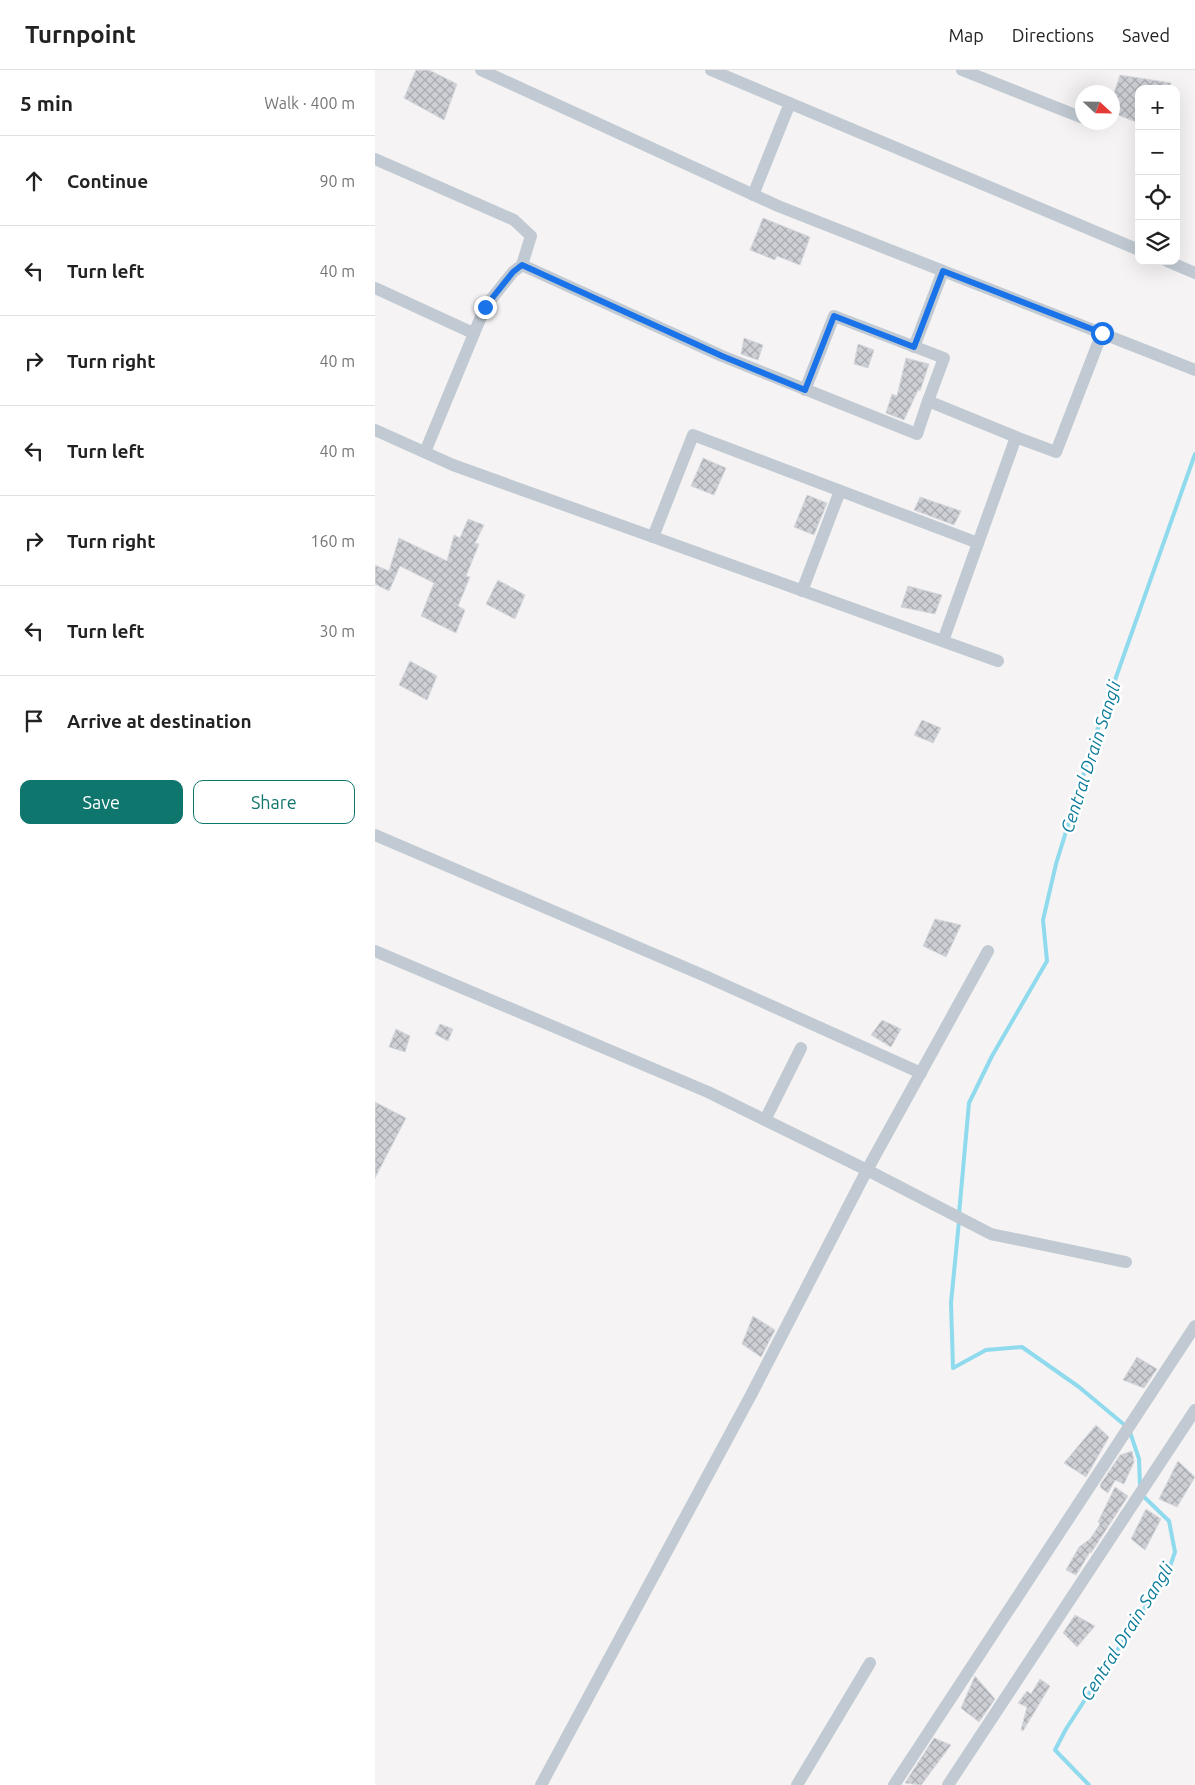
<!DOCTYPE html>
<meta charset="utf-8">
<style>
body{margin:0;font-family:Ubuntu,sans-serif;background:#f6f6f6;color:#222}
.controls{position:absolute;right:15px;top:15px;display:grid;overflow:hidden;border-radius:10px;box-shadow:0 5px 20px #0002}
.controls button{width:45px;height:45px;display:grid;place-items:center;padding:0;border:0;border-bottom:1px solid #e0e0e0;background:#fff;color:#222;font:25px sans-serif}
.compass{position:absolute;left:700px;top:15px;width:45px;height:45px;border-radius:50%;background:#fff;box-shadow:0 5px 20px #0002;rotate:112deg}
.stop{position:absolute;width:15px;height:15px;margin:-11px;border:4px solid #1a73e8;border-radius:50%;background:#fff}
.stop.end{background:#1a73e8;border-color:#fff;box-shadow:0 1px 5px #0008}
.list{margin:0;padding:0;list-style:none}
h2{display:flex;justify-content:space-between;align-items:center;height:65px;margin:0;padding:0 20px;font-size:21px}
h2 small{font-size:16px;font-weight:400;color:#767676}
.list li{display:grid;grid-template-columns:32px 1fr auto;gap:15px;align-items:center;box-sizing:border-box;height:90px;padding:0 20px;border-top:1px solid #e0e0e0}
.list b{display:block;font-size:19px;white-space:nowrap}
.list em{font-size:16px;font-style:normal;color:#767676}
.actions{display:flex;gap:10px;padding:15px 20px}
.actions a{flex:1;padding:11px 0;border:1px solid #0f766e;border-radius:10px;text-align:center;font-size:18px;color:#0f766e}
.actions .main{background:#0f766e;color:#fff}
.icon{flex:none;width:28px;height:28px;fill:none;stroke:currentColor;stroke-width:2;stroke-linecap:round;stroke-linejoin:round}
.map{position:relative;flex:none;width:820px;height:1715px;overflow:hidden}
header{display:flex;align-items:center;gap:30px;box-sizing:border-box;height:70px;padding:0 25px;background:#fff;border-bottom:1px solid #e0e0e0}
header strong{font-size:24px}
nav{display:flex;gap:28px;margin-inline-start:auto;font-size:18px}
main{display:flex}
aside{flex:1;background:#fff}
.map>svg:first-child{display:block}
</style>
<header>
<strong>Turnpoint</strong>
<nav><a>Map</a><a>Directions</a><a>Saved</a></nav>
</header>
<main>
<aside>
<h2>5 min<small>Walk · 400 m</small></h2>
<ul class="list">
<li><svg class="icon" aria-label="ahead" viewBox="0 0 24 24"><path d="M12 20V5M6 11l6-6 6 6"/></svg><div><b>Continue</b></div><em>90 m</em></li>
<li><svg class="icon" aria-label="left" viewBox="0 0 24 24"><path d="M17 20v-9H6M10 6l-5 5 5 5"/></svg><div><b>Turn left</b></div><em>40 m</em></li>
<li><svg class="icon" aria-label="right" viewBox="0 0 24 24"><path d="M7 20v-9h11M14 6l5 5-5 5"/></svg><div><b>Turn right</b></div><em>40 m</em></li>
<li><svg class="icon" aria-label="left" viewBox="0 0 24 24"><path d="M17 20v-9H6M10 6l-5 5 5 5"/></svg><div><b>Turn left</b></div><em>40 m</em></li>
<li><svg class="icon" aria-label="right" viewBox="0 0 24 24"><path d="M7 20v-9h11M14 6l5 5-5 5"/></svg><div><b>Turn right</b></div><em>160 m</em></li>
<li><svg class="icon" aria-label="left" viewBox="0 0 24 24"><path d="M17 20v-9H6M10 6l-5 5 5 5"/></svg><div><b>Turn left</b></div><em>30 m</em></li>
<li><svg class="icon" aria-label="arrive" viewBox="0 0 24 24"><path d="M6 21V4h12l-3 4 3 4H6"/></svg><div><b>Arrive at destination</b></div></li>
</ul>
<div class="actions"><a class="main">Save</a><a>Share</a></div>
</aside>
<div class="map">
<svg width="820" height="1715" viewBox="0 0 820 1715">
<defs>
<pattern id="building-cross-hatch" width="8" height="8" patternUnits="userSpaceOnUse" patternTransform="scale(1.25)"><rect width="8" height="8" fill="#cdcfd5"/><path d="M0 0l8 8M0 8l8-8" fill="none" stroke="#a8abb0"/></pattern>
</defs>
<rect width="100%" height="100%" fill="#f5f3f3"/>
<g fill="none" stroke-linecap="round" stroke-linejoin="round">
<!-- stream -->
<g stroke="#90daee" stroke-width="4">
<polyline points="584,1144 594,1033 617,986 672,891 668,850 681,794 722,661 820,384"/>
<polyline points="584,1151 576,1233 578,1298 611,1280 647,1277 704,1317 752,1357"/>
<polyline points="755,1362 764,1389 765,1416"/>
<polyline points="714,1715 680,1680 691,1659 793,1502 800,1482 794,1451 767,1425"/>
</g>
</g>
<!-- building -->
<g fill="url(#building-cross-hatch)" stroke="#d7d9de">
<polygon points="41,0 54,0 82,14 69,50 29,28"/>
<polygon points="745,5 796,13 795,19 764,19 764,53 738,43 738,26"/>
<polygon points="388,148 435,167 425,195 402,186 400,190 375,180"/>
<polygon points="369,268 388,275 383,290 366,284"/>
<polygon points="483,274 499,280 493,298 479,294"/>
<polygon points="531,288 554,294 545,321 543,320 529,350 511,343 517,324 522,326"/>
<polygon points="328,388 351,398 339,425 316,416"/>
<polygon points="432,425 452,433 439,465 419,457"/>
<polygon points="545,427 586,441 579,455 539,440"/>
<polygon points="93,449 109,455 100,473 104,474 91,506 95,507 83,536 90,540 81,563 46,546 59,513 25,496 14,521 0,514 0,495 14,501 24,468 72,491 79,465 85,468"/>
<polygon points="123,510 150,525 140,549 111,534"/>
<polygon points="533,516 567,525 560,544 526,537"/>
<polygon points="35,591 62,606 52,630 24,615"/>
<polygon points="547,650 566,658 558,673 539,665"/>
<polygon points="560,849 586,855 571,887 548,876"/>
<polygon points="507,950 526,959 516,977 496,965"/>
<polygon points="65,954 78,959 73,971 60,964"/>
<polygon points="21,959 35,966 30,982 14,977"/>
<polygon points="0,1032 31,1048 0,1108"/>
<polygon points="378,1246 400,1260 386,1287 367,1274"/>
<polygon points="762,1287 782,1299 769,1318 748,1310"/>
<polygon points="721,1355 734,1367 711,1407 689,1393"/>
<polygon points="757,1381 759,1392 749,1414 740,1410 733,1423 726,1418 725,1415 745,1385"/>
<polygon points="803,1391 820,1407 802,1437 784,1429"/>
<polygon points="740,1417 753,1426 716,1483 715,1482 701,1505 691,1500 704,1477 715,1469 725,1454 723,1452"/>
<polygon points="771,1439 786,1449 770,1480 756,1469"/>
<polygon points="700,1545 720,1556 702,1577 688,1563"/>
<polygon points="600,1606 620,1629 604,1652 586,1638"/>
<polygon points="665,1609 675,1616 648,1661 646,1660 652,1637 643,1633 652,1621 656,1624"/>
<polygon points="559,1668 576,1675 546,1715 530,1713"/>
</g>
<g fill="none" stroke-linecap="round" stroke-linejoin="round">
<!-- minor -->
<g stroke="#c1cad2" stroke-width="12">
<polyline points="106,0 403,136 820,300"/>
<polyline points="336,0 764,180"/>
<polyline points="587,0 708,48"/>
<polyline points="0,89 139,150 156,166 147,195 138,202 110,237 50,382"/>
<polyline points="378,125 415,33"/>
<polyline points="792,191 820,203"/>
<polyline points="147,195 347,286 542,364 553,331 641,367"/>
<polyline points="0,218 98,263"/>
<polyline points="539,277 568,201"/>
<polyline points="430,320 459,246 569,288 553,331"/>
<polyline points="0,360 78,395 623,591"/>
<polyline points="278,467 318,365 603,473"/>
<polyline points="427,521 465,421"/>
<polyline points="568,571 641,367 681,382 727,263"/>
<polyline points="0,765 330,906 546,1003"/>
<polyline points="0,881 333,1022 492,1100 616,1164 751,1192"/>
<polyline points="390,1050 426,978"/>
<polyline points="166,1715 376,1325 492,1100 613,881"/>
<polyline points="422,1715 495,1593"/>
<polyline points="519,1715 820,1256"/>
<polyline points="573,1715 820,1340"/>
</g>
</g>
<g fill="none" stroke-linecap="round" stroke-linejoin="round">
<!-- route -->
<polyline stroke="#1a73e8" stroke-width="6" points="110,237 138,202 147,195 347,286 430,320 459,246 539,277 568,201 727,263"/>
</g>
<g text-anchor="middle" stroke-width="5" stroke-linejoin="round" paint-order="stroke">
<!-- water labels -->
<g font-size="18" font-style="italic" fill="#0c7c9b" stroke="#fff">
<text transform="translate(716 687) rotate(-72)" y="6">Central Drain Sangli</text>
<text transform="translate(752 1562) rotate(-58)" y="6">Central Drain Sangli</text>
</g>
</g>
</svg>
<div class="controls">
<button>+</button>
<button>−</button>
<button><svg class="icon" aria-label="locate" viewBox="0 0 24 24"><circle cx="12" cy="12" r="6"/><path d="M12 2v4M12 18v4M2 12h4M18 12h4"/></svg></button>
<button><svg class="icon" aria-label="layers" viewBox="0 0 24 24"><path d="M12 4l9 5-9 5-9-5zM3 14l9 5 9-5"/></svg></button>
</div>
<svg class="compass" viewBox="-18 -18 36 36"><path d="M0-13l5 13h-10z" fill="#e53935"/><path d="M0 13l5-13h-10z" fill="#767676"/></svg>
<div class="stop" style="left:727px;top:263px"></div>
<div class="stop end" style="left:110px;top:237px"></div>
</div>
</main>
